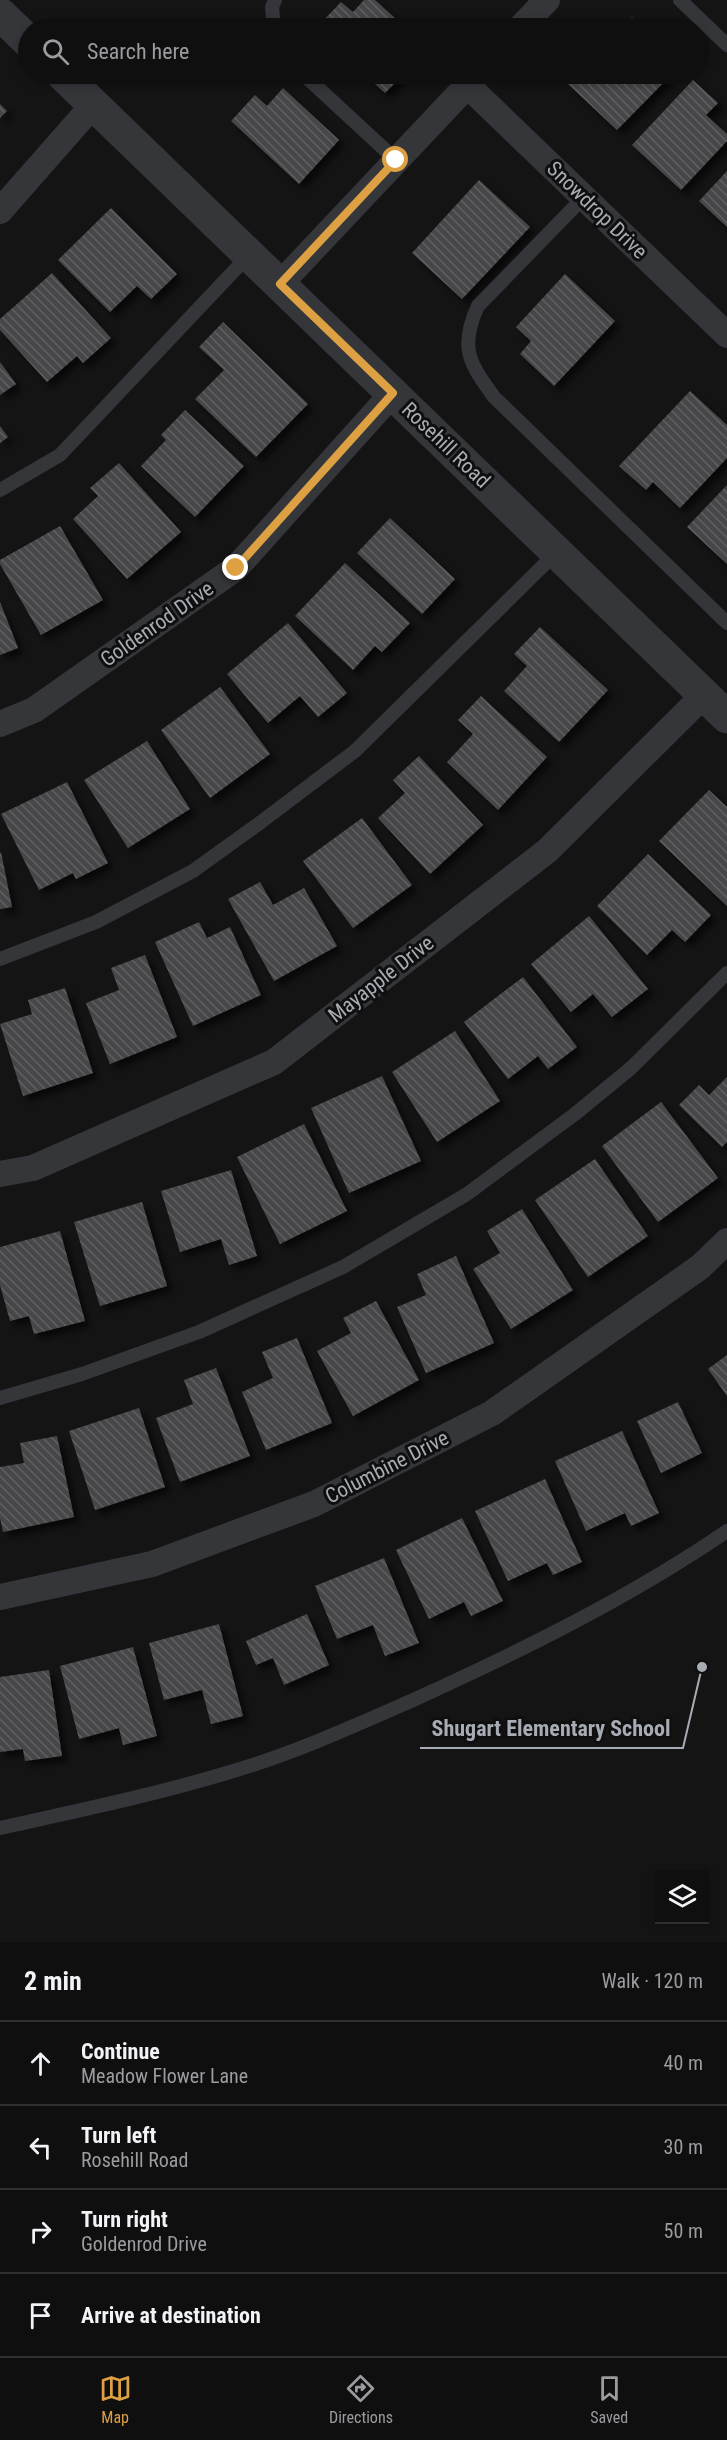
<!DOCTYPE html>
<meta charset="utf-8">
<style>
body{margin:0;font-family:"Roboto Condensed",sans-serif;background:#1d1d1e;color:#f1f3f6}
.controls{position:absolute;right:18px;bottom:18px;display:grid;overflow:hidden;border-radius:0px;box-shadow:0 3px 9px #0003}
.controls button{width:54px;height:54px;display:grid;place-items:center;padding:0;border:0;border-bottom:2px solid #2f2f30;background:#0f0f10;color:#f1f3f6;font:30px sans-serif}
.stop{position:absolute;width:18px;height:18px;margin:-14px;border:4px solid #dda144;border-radius:50%;background:#fff}
.stop.end{background:#dda144;border-color:#fff;box-shadow:0 2px 6px #0008}
.list{margin:0;padding:0;list-style:none}
h2{display:flex;justify-content:space-between;align-items:center;height:78px;margin:0;padding:0 24px;font-size:26px}
h2 small{font-size:20px;font-weight:400;color:#9b9c9f}
.list li{display:grid;grid-template-columns:39px 1fr auto;gap:18px;align-items:center;box-sizing:border-box;height:84px;padding:0 24px;border-top:2px solid #2f2f30}
.list b{display:block;font-size:22px;white-space:nowrap}
.list p{margin:0;font-size:20px;white-space:nowrap;color:#9b9c9f}
.list em{font-size:20px;font-style:normal;color:#9b9c9f}
.icon{flex:none;width:33px;height:33px;fill:none;stroke:currentColor;stroke-width:2;stroke-linecap:round;stroke-linejoin:round}
.map{position:relative;flex:none;width:727px;height:1942px;overflow:hidden}
.search{position:absolute;background:#0f0f10;box-shadow:0 3px 9px #0003;left:18px;right:18px;top:18px;height:66px;display:flex;align-items:center;gap:15px;box-sizing:border-box;padding:0 21px;border-radius:33px;color:#9b9c9f;font-size:22px}
.sheet{height:414px;background:#0f0f10}
nav{display:flex;justify-content:space-around;align-items:center;box-sizing:border-box;height:84px;border-top:2px solid #2f2f30;background:#0f0f10;font-size:16px;color:#9b9c9f}
nav a{display:grid;justify-items:center;gap:3px}
nav .on{color:#dda144}
.map>svg:first-child{display:block}
</style>
<div class="map">
<svg width="727" height="1942" viewBox="0 0 727 1942">
<defs>
<pattern id="building-back-hatch" width="6" height="6" patternUnits="userSpaceOnUse" patternTransform="scale(1.5)"><rect width="6" height="6" fill="#46474a"/><path d="M-1 5l2 2M0 0l6 6M5-1l2 2" fill="none" stroke="#5e5f62"/></pattern>
<filter id="shadow"><feDropShadow dx="5.5" dy="5.5" stdDeviation="3" flood-color="#0009"/></filter>
</defs>
<rect width="100%" height="100%" fill="#141415"/>
<!-- building -->
<g fill="url(#building-back-hatch)" filter="url(#shadow)">
<polygon points="364,0 375,0 406,28 316,28 341,2 353,12"/>
<polygon points="632,17 644,28 621,28"/>
<polygon points="364,74 404,74 385,93"/>
<polygon points="578,74 672,74 617,130 568,84"/>
<polygon points="693,80 718,103 706,115 727,134 727,141 681,190 632,145"/>
<polygon points="283,88 339,140 299,184 231,121 255,95 267,106"/>
<polygon points="0,104 7,111 0,118"/>
<polygon points="727,171 727,227 699,201"/>
<polygon points="479,180 530,227 462,299 412,253"/>
<polygon points="111,208 177,274 151,299 137,286 110,312 58,260"/>
<polygon points="52,273 111,338 83,363 77,356 47,382 0,330 0,319"/>
<polygon points="565,274 615,321 554,386 520,354 531,341 516,327"/>
<polygon points="223,322 308,404 256,457 195,399 224,370 199,347"/>
<polygon points="0,362 16,384 0,395"/>
<polygon points="690,391 727,425 727,458 680,508 653,482 646,490 619,466"/>
<polygon points="185,410 244,466 195,517 141,466 166,440 161,435"/>
<polygon points="0,426 8,437 0,443"/>
<polygon points="119,463 181,532 127,579 73,519 98,496 90,488"/>
<polygon points="727,485 727,564 687,527"/>
<polygon points="390,518 455,579 422,614 357,553"/>
<polygon points="60,526 103,600 41,635 0,564 0,560"/>
<polygon points="345,563 410,623 382,652 375,646 353,670 295,616"/>
<polygon points="0,602 18,648 0,655"/>
<polygon points="288,623 347,693 318,717 300,696 268,723 227,674"/>
<polygon points="540,627 608,690 559,742 504,691 527,666 514,654"/>
<polygon points="220,687 270,754 210,798 161,730"/>
<polygon points="481,696 547,757 498,810 447,762 473,734 458,720"/>
<polygon points="147,741 190,809 128,848 84,780"/>
<polygon points="419,756 483,825 430,874 378,818 405,793 393,780"/>
<polygon points="67,782 108,863 76,879 73,873 39,890 1,814"/>
<polygon points="709,790 727,807 727,906 659,841"/>
<polygon points="362,818 412,885 353,928 303,861"/>
<polygon points="1,852 12,907 0,909 0,853"/>
<polygon points="648,854 711,915 685,942 672,930 647,955 597,906"/>
<polygon points="260,882 273,905 304,888 337,946 274,981 228,899"/>
<polygon points="589,916 648,989 612,1017 593,994 571,1012 531,964"/>
<polygon points="199,922 207,938 230,927 261,995 193,1026 155,942"/>
<polygon points="145,955 177,1037 110,1064 86,1003 119,990 111,968"/>
<polygon points="523,977 577,1047 548,1069 538,1056 508,1079 464,1022"/>
<polygon points="65,988 93,1073 23,1096 0,1024 32,1014 28,1000"/>
<polygon points="455,1031 500,1101 437,1142 392,1072"/>
<polygon points="382,1076 421,1161 349,1193 311,1108"/>
<polygon points="727,1077 727,1142 722,1147 679,1105 699,1085 709,1095"/>
<polygon points="661,1102 718,1178 658,1222 602,1146"/>
<polygon points="304,1124 347,1211 280,1244 237,1157"/>
<polygon points="595,1159 648,1236 588,1277 535,1200"/>
<polygon points="231,1170 257,1256 229,1265 221,1239 180,1252 161,1191"/>
<polygon points="142,1202 167,1286 100,1306 74,1222"/>
<polygon points="522,1209 573,1290 511,1329 473,1269 500,1253 487,1231"/>
<polygon points="60,1231 85,1321 34,1334 29,1316 10,1321 0,1285 0,1247"/>
<polygon points="456,1256 494,1343 426,1373 397,1307 426,1295 417,1274"/>
<polygon points="376,1301 419,1380 353,1416 317,1351 351,1333 343,1318"/>
<polygon points="297,1338 332,1423 266,1450 242,1392 273,1378 262,1352"/>
<polygon points="727,1355 727,1396 708,1369"/>
<polygon points="216,1368 250,1456 180,1482 156,1418 193,1404 184,1380"/>
<polygon points="678,1402 702,1453 661,1473 637,1421"/>
<polygon points="139,1408 165,1487 95,1510 69,1431"/>
<polygon points="622,1431 659,1513 631,1526 625,1513 586,1531 555,1461"/>
<polygon points="57,1436 74,1517 3,1532 0,1518 0,1467 24,1463 20,1443"/>
<polygon points="545,1479 582,1562 553,1575 547,1563 508,1581 475,1511"/>
<polygon points="462,1518 503,1601 471,1616 464,1602 429,1619 396,1550"/>
<polygon points="384,1558 419,1643 385,1656 373,1625 337,1639 315,1586"/>
<polygon points="307,1614 329,1665 284,1685 273,1658 256,1665 246,1641"/>
<polygon points="219,1624 243,1716 211,1724 202,1690 164,1700 149,1643"/>
<polygon points="133,1647 157,1736 123,1745 119,1728 79,1739 60,1666"/>
<polygon points="49,1670 62,1756 25,1761 23,1749 0,1752 0,1677"/>
</g>
<g fill="none" stroke-linecap="round" stroke-linejoin="round">
<!-- service -->
<g stroke="#35363a" stroke-width="14">
<polyline points="680,0 727,45"/>
<polyline points="274,28 272,7 275,0"/>
<polyline points="303,74 396,160"/>
<path d="M584,197L478,306C459,347 469,363 494,397L727,623"/>
<polyline points="0,490 60,455 249,255"/>
<polyline points="0,959 96,922 193,871 261,822 355,751 557,552"/>
<polyline points="0,1398 82,1374 199,1332 343,1267 467,1194 575,1114 631,1068 727,973"/>
<path d="M0,1828C77,1811 154,1795 230,1772C292,1754 352,1727 411,1701C519,1652 629,1598 727,1531"/>
</g>
<!-- minor -->
<g stroke="#35363a" stroke-width="26">
<polyline points="520,28 547,0"/>
<polyline points="467,85 727,335"/>
<polyline points="0,211 94,104"/>
<polyline points="280,284 478,74"/>
<polyline points="0,724 34,710 236,568 393,393"/>
<polyline points="0,1174 33,1168 274,1062 547,851 704,695"/>
<polyline points="0,1597 152,1564 314,1504 492,1413 700,1267 727,1241"/>
</g>
<!-- tertiary -->
<g stroke="#35363a" stroke-width="33">
<polyline points="0,14 28,41"/>
<polyline points="62,74 727,717"/>
</g>
</g>
<g fill="none" stroke-linecap="round" stroke-linejoin="round">
<!-- route -->
<polyline stroke="#dda144" stroke-width="8" points="236,568 393,393 280,284 396,160"/>
</g>
<g text-anchor="middle" stroke-width="6" stroke-linejoin="round" paint-order="stroke">
<!-- street labels -->
<g font-size="21" fill="#a7acb4" stroke="#0f0f10">
<text transform="translate(597 210) rotate(44)" y="7">Snowdrop Drive</text>
<text transform="translate(446 445) rotate(44)" y="7">Rosehill Road</text>
<text transform="translate(157 624) rotate(-35)" y="7">Goldenrod Drive</text>
<text transform="translate(381 979) rotate(-38)" y="7">Mayapple Drive</text>
<text transform="translate(387 1467) rotate(-27)" y="7">Columbine Drive</text>
</g>
</g>
<!-- callouts -->
<path fill="none" stroke="#a7acb4" stroke-width="2" d="M702 1667L683 1748H420"/>
<circle fill="#a7acb4" stroke="#0f0f10" stroke-width="2" cx="702" cy="1667" r="6"/>
<g font-size="22" text-anchor="middle" font-weight="bold" fill="#a7acb4" stroke="#0f0f10" stroke-width="6" stroke-linejoin="round" paint-order="stroke">
<text x="551" y="1736">Shugart Elementary School</text>
</g>
</svg>
<div class="controls">
<button><svg class="icon" aria-label="layers" viewBox="0 0 24 24"><path d="M12 4l9 5-9 5-9-5zM3 14l9 5 9-5"/></svg></button>
</div>
<div class="stop" style="left:396px;top:160px"></div>
<div class="stop end" style="left:236px;top:568px"></div>
<div class="search"><svg class="icon" aria-label="search" viewBox="0 0 24 24"><circle cx="10" cy="10" r="6"/><path d="M15 15l6 6"/></svg>Search here</div>
</div>
<section class="sheet">
<h2>2 min<small>Walk · 120 m</small></h2>
<ul class="list">
<li><svg class="icon" aria-label="ahead" viewBox="0 0 24 24"><path d="M12 20V5M6 11l6-6 6 6"/></svg><div><b>Continue</b><p>Meadow Flower Lane</p></div><em>40 m</em></li>
<li><svg class="icon" aria-label="left" viewBox="0 0 24 24"><path d="M17 20v-9H6M10 6l-5 5 5 5"/></svg><div><b>Turn left</b><p>Rosehill Road</p></div><em>30 m</em></li>
<li><svg class="icon" aria-label="right" viewBox="0 0 24 24"><path d="M7 20v-9h11M14 6l5 5-5 5"/></svg><div><b>Turn right</b><p>Goldenrod Drive</p></div><em>50 m</em></li>
<li><svg class="icon" aria-label="arrive" viewBox="0 0 24 24"><path d="M6 21V4h12l-3 4 3 4H6"/></svg><div><b>Arrive at destination</b></div></li>
</ul>
</section>
<nav>
<a class="on"><svg class="icon" aria-label="map" viewBox="0 0 24 24"><path d="M3 6l6-2 6 2 6-2v14l-6 2-6-2-6 2zM9 4v14M15 6v14"/></svg>Map</a>
<a><svg class="icon" aria-label="directions" viewBox="0 0 24 24"><path d="M12 3l9 9-9 9-9-9zM9 14v-3h6M13 9l2 2-2 2"/></svg>Directions</a>
<a><svg class="icon" aria-label="saved" viewBox="0 0 24 24"><path d="M7 4h10v16l-5-4-5 4z"/></svg>Saved</a>
</nav>
